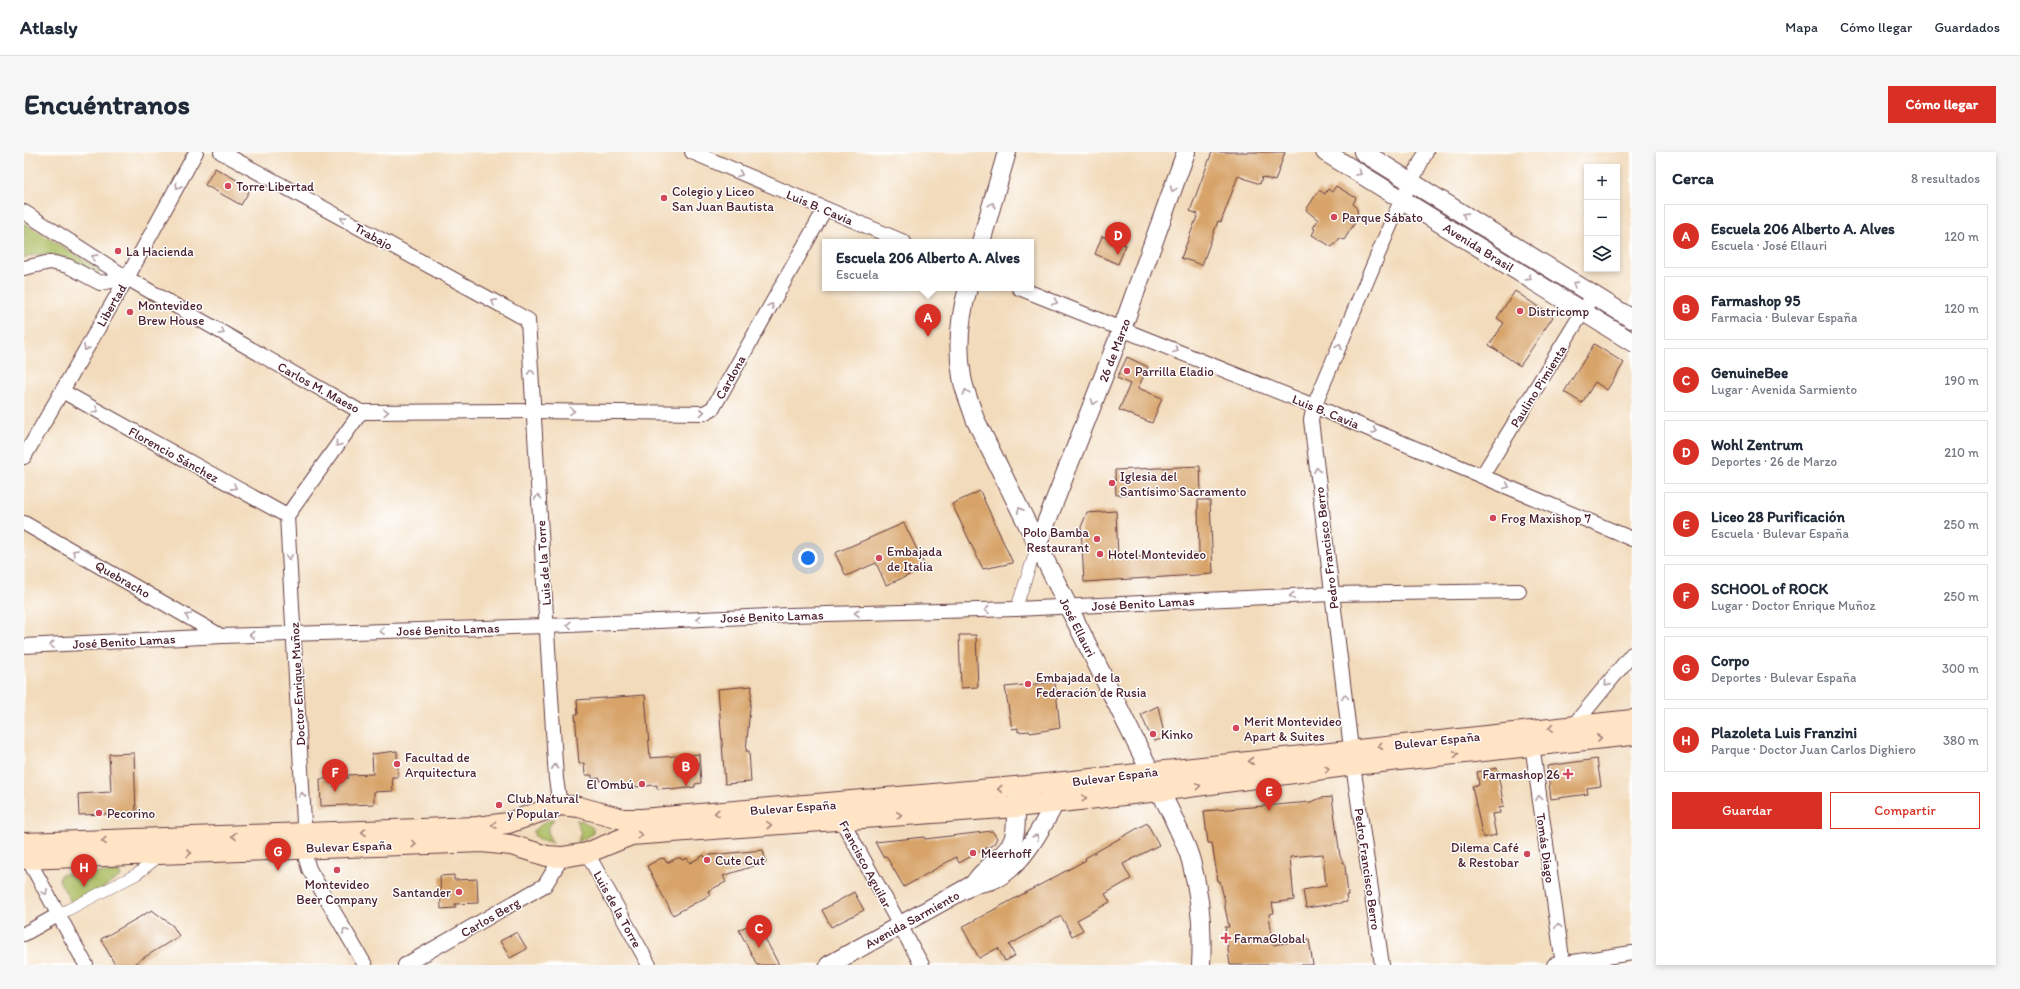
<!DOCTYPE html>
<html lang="es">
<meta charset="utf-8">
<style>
body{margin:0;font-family:Itim,sans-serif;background:#f6f6f7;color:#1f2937}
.controls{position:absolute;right:12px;top:12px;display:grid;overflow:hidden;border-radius:0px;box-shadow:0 2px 6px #0003}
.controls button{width:36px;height:36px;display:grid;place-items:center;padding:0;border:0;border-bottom:1px solid #e0e1e3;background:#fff;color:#1f2937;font:20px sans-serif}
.you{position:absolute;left:784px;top:406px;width:14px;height:14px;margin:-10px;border:3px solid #fff;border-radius:50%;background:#1a73e8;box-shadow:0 0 0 6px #1a73e833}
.badge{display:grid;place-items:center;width:26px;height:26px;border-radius:50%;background:#d93025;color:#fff;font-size:13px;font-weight:700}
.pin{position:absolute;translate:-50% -33px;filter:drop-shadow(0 1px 2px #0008)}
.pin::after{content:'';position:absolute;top:21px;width:14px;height:12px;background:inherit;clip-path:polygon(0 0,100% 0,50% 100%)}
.popup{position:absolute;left:798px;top:87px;width:212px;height:52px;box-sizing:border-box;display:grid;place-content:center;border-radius:0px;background:#fff;filter:drop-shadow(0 1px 3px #0005);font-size:13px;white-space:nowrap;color:#747a83}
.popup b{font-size:15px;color:#1f2937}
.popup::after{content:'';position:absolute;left:50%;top:100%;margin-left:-8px;border:8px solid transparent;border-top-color:#fff}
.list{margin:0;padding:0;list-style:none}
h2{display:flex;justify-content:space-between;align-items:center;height:52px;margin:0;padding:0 16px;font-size:17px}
h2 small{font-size:13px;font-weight:400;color:#747a83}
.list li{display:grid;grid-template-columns:26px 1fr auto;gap:12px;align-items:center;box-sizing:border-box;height:64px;margin:0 8px 8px;padding:0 8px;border:1px solid #e0e1e3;border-radius:0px}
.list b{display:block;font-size:15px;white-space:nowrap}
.list p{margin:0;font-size:13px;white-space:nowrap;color:#747a83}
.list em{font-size:13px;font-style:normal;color:#747a83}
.actions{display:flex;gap:8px;padding:12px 16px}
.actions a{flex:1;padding:9px 0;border:1px solid #d93025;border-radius:0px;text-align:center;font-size:14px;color:#d93025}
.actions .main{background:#d93025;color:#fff}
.icon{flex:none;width:22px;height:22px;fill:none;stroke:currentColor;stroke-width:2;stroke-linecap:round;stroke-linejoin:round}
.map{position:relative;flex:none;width:1608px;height:813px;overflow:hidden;border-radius:0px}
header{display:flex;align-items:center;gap:24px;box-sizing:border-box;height:56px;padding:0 20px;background:#fff;border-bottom:1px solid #e0e1e3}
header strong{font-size:19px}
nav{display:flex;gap:22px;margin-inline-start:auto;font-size:14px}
.intro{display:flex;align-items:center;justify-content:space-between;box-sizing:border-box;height:96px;padding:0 24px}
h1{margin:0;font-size:28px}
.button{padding:10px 18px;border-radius:0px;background:#d93025;color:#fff;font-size:14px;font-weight:700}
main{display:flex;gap:24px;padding:0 24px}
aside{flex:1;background:#fff;border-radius:0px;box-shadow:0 2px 6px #0003}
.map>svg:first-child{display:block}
</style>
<header>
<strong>Atlasly</strong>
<nav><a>Mapa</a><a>Cómo llegar</a><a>Guardados</a></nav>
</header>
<div class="intro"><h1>Encuéntranos</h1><a class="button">Cómo llegar</a></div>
<main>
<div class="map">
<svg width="1608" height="813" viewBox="0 0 1608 813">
<rect width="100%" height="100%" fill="#fff"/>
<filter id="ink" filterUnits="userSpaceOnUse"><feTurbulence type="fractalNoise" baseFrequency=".025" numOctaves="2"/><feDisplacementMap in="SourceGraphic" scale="8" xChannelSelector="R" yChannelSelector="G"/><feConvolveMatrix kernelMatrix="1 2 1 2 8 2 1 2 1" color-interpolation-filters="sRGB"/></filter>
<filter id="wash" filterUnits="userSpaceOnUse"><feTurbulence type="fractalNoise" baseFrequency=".012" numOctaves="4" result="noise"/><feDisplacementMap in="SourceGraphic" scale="16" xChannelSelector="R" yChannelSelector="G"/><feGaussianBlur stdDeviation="0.9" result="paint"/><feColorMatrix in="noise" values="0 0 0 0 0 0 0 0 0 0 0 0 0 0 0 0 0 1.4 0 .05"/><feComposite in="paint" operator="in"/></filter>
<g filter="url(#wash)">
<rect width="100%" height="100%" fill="#f2dbbb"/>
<!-- green -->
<g fill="#abbc60" stroke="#7a6e46">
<path d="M0,71L76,118L73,122C50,108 28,96 0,106Z"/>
<path d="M530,667C523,677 522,681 529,691L515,687L510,683V678L521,670Z"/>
<polygon points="552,668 559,669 569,676 569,682 553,690 557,681"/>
<polygon points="95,720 97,724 70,742 48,752 35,728 37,722"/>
</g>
<g id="blocks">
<!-- building -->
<g fill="#d7a368">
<polygon points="1188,0 1261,0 1251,29 1238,25 1236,32 1214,24 1197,70 1194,69 1178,113 1157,106 1174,62 1166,59"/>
<polygon points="191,16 227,36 217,53 181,33"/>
<polygon points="1312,34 1332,46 1329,52 1333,57 1334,66 1320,88 1316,86 1308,95 1288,83 1291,77 1289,76 1294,68 1282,58 1295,38 1301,42 1304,37 1308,40"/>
<polygon points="1078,84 1102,93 1094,112 1071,102"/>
<polygon points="1491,139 1529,165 1496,214 1465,193 1480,171 1473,166"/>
<polygon points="1570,192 1600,211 1583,238 1571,230 1558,251 1540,240"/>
<polygon points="1103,205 1124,215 1114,236 1138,246 1128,271 1095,258 1106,232 1093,226"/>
<polygon points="1176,314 1177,339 1092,343 1091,318"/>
<polygon points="956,339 989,411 959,417 928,352"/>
<polygon points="1174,348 1186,348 1189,422 1060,430 1057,375 1063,361 1092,359 1094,406 1175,402"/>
<polygon points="880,371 902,416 862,433 852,411 822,424 811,401"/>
<polygon points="935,483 952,483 954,535 937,536"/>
<polygon points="1031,530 1036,576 1006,581 1006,579 994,580 994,576 988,577 981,535"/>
<polygon points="728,534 722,599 725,599 727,630 701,632 694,537"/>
<polygon points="621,543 626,606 675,602 677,631 671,632 671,635 647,638 647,636 633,637 633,633 599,636 599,633 584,634 584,629 576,629 576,626 568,627 568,623 561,623 560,611 555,612 551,562 554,562 553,548"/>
<polygon points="1134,554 1141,586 1131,589 1127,586 1117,562"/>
<polygon points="373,599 374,625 368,625 369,639 350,640 350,652 297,654 296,627 324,626 324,623 349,622 348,602"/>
<polygon points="110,601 112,661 55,663 54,642 87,640 85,602"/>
<polygon points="1573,607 1577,634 1563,636 1564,642 1527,647 1523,614"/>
<polygon points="1473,616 1480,655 1475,656 1476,661 1468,662 1472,683 1459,686 1448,634 1455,633 1453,620"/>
<polygon points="1308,645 1316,704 1321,714 1324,743 1322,743 1323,750 1282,756 1279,738 1302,734 1299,702 1266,705 1270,748 1248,751 1250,761 1245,762 1249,793 1285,787 1289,813 1206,813 1201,775 1205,775 1200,751 1201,750 1196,729 1194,729 1188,691 1184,691 1180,659 1287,650 1297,646"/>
<polygon points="1123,671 1135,693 1099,712 1107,727 1081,742 1086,750 1053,768 1059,778 1048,784 1037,764 985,793 991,804 981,809 974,796 955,806 938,775 1062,708 1061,706"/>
<polygon points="968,679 973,686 970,692 935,711 932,705 880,735 862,704 859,705 851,690 900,685 901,687"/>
<polygon points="739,698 742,710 699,724 702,730 684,739 686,743 649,763 623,714 637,706 638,707 640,706 643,711 653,706 657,706 658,708 663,706 666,711 680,703 681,706 686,703"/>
<polygon points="430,723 430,728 453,727 454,751 431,752 431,756 417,757 416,724"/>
<polygon points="830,740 840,758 807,775 798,758"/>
<polygon points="128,758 149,774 155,784 108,813 91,813 77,787"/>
<polygon points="732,769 755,813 733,813 715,778"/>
<polygon points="493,780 503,797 486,806 476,789"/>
</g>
</g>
</g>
<g filter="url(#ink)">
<use href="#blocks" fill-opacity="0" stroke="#633b41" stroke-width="1"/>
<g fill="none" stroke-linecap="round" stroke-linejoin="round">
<defs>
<g id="pedestrian">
<polyline points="992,457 1013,394"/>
<polyline points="34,763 113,722 137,703"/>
</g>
<g id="minor">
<polyline points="197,0 504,168 532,627 536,653"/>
<polyline points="668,0 880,90"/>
<polyline points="0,60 103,126 337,260 509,259 680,261 689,256 801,57"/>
<polyline points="0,116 26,110 44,114 76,131 103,126"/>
<polyline points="995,136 1290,254 1608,387"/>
<polyline points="38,239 263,364"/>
<polyline points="337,260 263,364 282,707 285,717 341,813"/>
<polyline points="0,305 103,126 172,0"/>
<polyline points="1458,324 1569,143"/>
<polyline points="0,371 197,484"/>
<polyline points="0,494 198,484 523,474 765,463 992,457 1307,442 1495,439"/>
<polyline points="1549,574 1608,502"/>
<polyline points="1507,585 1539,813"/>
<polyline points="816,660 817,667 898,813"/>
<polyline points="3,700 4,707 62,813"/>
<polyline points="563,701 625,813"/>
<polyline points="0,782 34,763"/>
<polyline points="381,813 521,733 538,705"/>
<polyline points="1358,813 1329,613 1287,268 1290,254 1371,62 1402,0"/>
<polyline points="1530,813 1608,801"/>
</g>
<g id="tertiary">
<polyline points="1301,0 1608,190"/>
<polyline points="1339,0 1608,167"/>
<polyline points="957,90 983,0"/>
<path d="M944,136C936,164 933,196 938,225C940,239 947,253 951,267L1148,663C1154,678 1163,693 1167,709C1176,742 1179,779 1177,813"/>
<polyline points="1013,394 1098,177 1162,0"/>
<path d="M950,732C953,727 957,722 962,718C971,708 984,701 989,688C995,673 988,657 997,642"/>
<path d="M805,813L950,732C955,731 962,730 968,728C997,717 1018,675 1032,649"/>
</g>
<g id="secondary">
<polyline points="0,691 453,675 484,671 536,653 555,655 599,667 618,667 1003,634 1608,568"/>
<polyline points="0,707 458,690 487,693 523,704 538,705 563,701 607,683 992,655 1135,639 1329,613 1608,583"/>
</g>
</defs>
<!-- pedestrian casing -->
<use href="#pedestrian" stroke="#633b41" stroke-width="12"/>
<!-- minor casing -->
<use href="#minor" stroke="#633b41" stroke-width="16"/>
<!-- tertiary casing -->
<use href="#tertiary" stroke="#633b41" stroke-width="20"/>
<!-- secondary casing -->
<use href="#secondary" stroke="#633b41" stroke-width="22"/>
<!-- pedestrian -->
<use href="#pedestrian" stroke="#fff" stroke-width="11"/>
<!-- minor -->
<use href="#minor" stroke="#fff" stroke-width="14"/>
<!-- tertiary -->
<use href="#tertiary" stroke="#fff" stroke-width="18"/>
<!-- secondary -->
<use href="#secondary" stroke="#ffe4c6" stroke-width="20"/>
</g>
<!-- one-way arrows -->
<defs><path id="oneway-chevron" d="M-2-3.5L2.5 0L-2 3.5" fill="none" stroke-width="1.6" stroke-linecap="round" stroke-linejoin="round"/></defs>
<g stroke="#ae9aa0">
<use href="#oneway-chevron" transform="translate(1335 21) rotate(32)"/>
<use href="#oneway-chevron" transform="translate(716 22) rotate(23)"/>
<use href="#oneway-chevron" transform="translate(154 34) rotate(119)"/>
<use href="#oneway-chevron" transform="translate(1149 37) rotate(110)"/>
<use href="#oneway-chevron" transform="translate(968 53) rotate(-74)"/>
<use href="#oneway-chevron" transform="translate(1441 63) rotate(-148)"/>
<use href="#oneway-chevron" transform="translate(319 67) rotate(-151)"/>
<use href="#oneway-chevron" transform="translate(70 105) rotate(-148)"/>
<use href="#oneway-chevron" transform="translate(1505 126) rotate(32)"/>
<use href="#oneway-chevron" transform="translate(1551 132) rotate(-148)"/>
<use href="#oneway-chevron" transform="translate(470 150) rotate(-151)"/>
<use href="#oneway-chevron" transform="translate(1031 150) rotate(21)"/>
<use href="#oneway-chevron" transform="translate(747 154) rotate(-61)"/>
<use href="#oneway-chevron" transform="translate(198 180) rotate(30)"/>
<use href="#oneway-chevron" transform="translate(1315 194) rotate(-67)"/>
<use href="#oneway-chevron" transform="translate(62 196) rotate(120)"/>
<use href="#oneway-chevron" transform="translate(1152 198) rotate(22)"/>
<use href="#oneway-chevron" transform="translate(507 220) rotate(-93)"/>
<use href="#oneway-chevron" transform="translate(942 240) rotate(-107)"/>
<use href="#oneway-chevron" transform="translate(1070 250) rotate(111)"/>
<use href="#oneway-chevron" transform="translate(72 258) rotate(29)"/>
<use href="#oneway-chevron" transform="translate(548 259) rotate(1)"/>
<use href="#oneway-chevron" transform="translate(362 260) rotate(-1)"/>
<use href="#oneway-chevron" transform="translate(678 260) rotate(-5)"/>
<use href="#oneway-chevron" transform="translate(1350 279) rotate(23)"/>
<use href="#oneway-chevron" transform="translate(314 292) rotate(126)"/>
<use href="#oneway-chevron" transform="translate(1293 318) rotate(-97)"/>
<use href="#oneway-chevron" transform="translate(1483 334) rotate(23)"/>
<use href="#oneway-chevron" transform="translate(210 335) rotate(29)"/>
<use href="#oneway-chevron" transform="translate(514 345) rotate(-94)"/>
<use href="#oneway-chevron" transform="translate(996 358) rotate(-115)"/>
<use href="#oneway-chevron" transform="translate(51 400) rotate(-150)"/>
<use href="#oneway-chevron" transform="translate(265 405) rotate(86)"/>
<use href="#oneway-chevron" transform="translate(1268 444) rotate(177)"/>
<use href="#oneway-chevron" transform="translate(963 458) rotate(178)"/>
<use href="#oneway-chevron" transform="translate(833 461) rotate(178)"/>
<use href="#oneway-chevron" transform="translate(164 464) rotate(-150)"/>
<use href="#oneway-chevron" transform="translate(675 467) rotate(177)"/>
<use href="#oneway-chevron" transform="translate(545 473) rotate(177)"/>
<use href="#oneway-chevron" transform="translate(358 479) rotate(178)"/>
<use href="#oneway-chevron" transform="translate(228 483) rotate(178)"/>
<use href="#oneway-chevron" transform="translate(28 493) rotate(177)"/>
<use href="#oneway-chevron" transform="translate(1583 532) rotate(129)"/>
<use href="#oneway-chevron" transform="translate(1321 545) rotate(-98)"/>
<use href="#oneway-chevron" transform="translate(531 615) rotate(-93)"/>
<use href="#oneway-chevron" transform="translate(278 643) rotate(-93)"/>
<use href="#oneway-chevron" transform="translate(1515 646) rotate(-98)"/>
<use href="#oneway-chevron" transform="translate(1012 685) rotate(-60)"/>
<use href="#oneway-chevron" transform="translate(21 740) rotate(62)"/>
<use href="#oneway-chevron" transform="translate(1534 774) rotate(-98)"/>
<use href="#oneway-chevron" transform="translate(321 779) rotate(-120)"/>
</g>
<g stroke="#a48278">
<use href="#oneway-chevron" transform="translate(1527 576) rotate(174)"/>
<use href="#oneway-chevron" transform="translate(1575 586) rotate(-6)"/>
<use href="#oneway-chevron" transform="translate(1356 594) rotate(174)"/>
<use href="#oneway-chevron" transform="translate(1432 602) rotate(-6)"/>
<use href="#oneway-chevron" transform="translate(1227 609) rotate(174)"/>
<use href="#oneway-chevron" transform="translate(1303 617) rotate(-7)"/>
<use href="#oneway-chevron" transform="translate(1174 634) rotate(-7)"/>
<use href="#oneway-chevron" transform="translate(976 637) rotate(175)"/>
<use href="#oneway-chevron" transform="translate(1060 646) rotate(-6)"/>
<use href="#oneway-chevron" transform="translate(693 661) rotate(176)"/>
<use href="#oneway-chevron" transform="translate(875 663) rotate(-4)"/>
<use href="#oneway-chevron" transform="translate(470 673) rotate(173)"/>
<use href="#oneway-chevron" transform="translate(745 673) rotate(-4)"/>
<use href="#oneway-chevron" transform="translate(340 680) rotate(178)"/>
<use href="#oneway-chevron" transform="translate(616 683) rotate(-4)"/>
<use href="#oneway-chevron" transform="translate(210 684) rotate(178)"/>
<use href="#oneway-chevron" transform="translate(80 689) rotate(178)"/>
<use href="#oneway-chevron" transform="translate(390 692) rotate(-2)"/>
<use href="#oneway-chevron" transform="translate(165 701) rotate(-2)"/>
</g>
</g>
<!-- markers -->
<g fill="#d1495b" stroke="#fff" stroke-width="1.5">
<circle cx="204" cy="34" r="4"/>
<circle cx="640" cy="46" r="4"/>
<circle cx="1310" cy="65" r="4"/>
<circle cx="94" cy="99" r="4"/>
<circle cx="1496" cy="159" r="4"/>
<circle cx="106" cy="160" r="4"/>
<circle cx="1103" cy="219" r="4"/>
<circle cx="1088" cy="331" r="4"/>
<circle cx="1469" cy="366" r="4"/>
<circle cx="1073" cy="387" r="4"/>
<circle cx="1076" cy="402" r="4"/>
<circle cx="855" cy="406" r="4"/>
<circle cx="1004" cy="532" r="4"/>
<circle cx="1212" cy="576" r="4"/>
<circle cx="1129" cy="582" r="4"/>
<circle cx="373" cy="612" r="4"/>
<path d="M1542 616h4v4h4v4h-4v4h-4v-4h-4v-4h4z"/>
<circle cx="618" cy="632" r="4"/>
<circle cx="475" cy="653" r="4"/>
<circle cx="75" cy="661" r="4"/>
<circle cx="949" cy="701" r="4"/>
<circle cx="1503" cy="702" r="4"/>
<circle cx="683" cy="708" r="4"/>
<circle cx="313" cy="718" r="4"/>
<circle cx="435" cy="740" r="4"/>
<path d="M1200 780h4v4h4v4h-4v4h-4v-4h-4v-4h4z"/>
</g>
<g text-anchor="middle" stroke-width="3" stroke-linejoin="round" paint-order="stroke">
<!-- poi labels -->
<g font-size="13" fill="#4a1f2b" stroke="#fff" text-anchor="start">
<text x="212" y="39">Torre Libertad</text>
<text x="648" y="44">Colegio y Liceo<tspan x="648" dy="15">San Juan Bautista</tspan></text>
<text x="1318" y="70">Parque Sábato</text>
<text x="102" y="104">La Hacienda</text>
<text x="114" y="158">Montevideo<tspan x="114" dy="15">Brew House</tspan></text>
<text x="1504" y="164">Districomp</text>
<text x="1111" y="224">Parrilla Eladio</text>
<text x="1096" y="329">Iglesia del<tspan x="1096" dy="15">Santísimo Sacramento</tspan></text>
<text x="1477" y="371">Frog Maxishop 7</text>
<text x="1065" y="385" text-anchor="end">Polo Bamba<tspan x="1065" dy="15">Restaurant</tspan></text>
<text x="863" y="404">Embajada<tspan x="863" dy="15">de Italia</tspan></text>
<text x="1084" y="407">Hotel Montevideo</text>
<text x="1012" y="530">Embajada de la<tspan x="1012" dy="15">Federación de Rusia</tspan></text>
<text x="1220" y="574">Merit Montevideo<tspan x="1220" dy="15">Apart &amp; Suites</tspan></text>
<text x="1137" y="587">Kinko</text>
<text x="381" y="610">Facultad de<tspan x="381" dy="15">Arquitectura</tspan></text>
<text x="1536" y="627" text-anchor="end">Farmashop 26</text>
<text x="610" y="637" text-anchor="end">El Ombú</text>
<text x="483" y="651">Club Natural<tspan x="483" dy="15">y Popular</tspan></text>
<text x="83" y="666">Pecorino</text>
<text x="1495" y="700" text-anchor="end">Dilema Café<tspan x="1495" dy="15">&amp; Restobar</tspan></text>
<text x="957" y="706">Meerhoff</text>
<text x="691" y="713">Cute Cut</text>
<text x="313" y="737" text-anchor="middle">Montevideo<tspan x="313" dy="15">Beer Company</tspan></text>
<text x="427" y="745" text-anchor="end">Santander</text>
<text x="1210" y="791">FarmaGlobal</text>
</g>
<!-- street labels -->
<g font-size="13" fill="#4a1f2b" stroke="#fff">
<text transform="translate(796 55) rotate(23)" y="5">Luis B. Cavia</text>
<text transform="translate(350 84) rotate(29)" y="5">Trabajo</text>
<text transform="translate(1455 95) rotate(32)" y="5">Avenida Brasil</text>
<text transform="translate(87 153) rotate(-60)" y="5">Libertad</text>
<text transform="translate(1090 198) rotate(-69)" y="5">26 de Marzo</text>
<text transform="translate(706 225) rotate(-61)" y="5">Cardona</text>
<text transform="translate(1514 234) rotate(-58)" y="5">Paulino Pimienta</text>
<text transform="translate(295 235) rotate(29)" y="5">Carlos M. Maeso</text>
<text transform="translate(1302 259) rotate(22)" y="5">Luis B. Cavia</text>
<text transform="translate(150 302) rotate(29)" y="5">Florencio Sánchez</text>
<text transform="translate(1302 396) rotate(-97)" y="5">Pedro Francisco Berro</text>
<text transform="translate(519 411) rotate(-94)" y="5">Luis de la Torre</text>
<text transform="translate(99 427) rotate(30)" y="5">Quebracho</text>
<text transform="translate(1119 451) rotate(-3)" y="5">José Benito Lamas</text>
<text transform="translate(748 464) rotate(-2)" y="5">José Benito Lamas</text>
<text transform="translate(1054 475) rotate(63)" y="5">José Ellauri</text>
<text transform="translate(424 477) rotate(-2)" y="5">José Benito Lamas</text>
<text transform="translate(100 489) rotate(-3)" y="5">José Benito Lamas</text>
<text transform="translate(273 532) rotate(-93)" y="5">Doctor Enrique Muñoz</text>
<text transform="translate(1413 588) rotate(-6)" y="5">Bulevar España</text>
<text transform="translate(1091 624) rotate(-7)" y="5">Bulevar España</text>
<text transform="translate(769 655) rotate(-4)" y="5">Bulevar España</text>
<text transform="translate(325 694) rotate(-2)" y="5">Bulevar España</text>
<text transform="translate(1522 696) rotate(82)" y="5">Tomás Diago</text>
<text transform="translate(842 712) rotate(62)" y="5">Francisco Aguilar</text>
<text transform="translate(1344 717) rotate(82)" y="5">Pedro Francisco Berro</text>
<text transform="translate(594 757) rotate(61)" y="5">Luis de la Torre</text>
<text transform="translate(466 765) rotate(-30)" y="5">Carlos Berg</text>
<text transform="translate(888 767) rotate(-29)" y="5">Avenida Sarmiento</text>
</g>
</g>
</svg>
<div class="controls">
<button>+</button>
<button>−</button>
<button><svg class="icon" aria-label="layers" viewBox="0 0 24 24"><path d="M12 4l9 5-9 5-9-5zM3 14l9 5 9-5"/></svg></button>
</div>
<div class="you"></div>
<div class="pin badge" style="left:904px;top:185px">A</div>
<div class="popup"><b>Escuela 206 Alberto A. Alves</b>Escuela</div>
<div class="pin badge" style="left:662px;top:634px">B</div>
<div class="pin badge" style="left:735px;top:796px">C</div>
<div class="pin badge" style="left:1094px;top:103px">D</div>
<div class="pin badge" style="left:1245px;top:659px">E</div>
<div class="pin badge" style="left:311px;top:640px">F</div>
<div class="pin badge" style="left:254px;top:719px">G</div>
<div class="pin badge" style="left:60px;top:735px">H</div>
</div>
<aside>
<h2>Cerca<small>8 resultados</small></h2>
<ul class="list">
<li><span class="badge">A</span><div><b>Escuela 206 Alberto A. Alves</b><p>Escuela · José Ellauri</p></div><em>120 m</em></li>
<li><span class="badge">B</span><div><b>Farmashop 95</b><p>Farmacia · Bulevar España</p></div><em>120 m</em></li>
<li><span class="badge">C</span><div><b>GenuineBee</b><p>Lugar · Avenida Sarmiento</p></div><em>190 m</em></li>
<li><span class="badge">D</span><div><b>Wohl Zentrum</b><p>Deportes · 26 de Marzo</p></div><em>210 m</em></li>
<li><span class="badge">E</span><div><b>Liceo 28 Purificación</b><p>Escuela · Bulevar España</p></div><em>250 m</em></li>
<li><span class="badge">F</span><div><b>SCHOOL of ROCK</b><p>Lugar · Doctor Enrique Muñoz</p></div><em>250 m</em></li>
<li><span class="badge">G</span><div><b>Corpo</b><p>Deportes · Bulevar España</p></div><em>300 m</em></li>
<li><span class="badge">H</span><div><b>Plazoleta Luis Franzini</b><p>Parque · Doctor Juan Carlos Dighiero</p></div><em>380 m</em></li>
</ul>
<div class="actions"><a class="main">Guardar</a><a>Compartir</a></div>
</aside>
</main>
